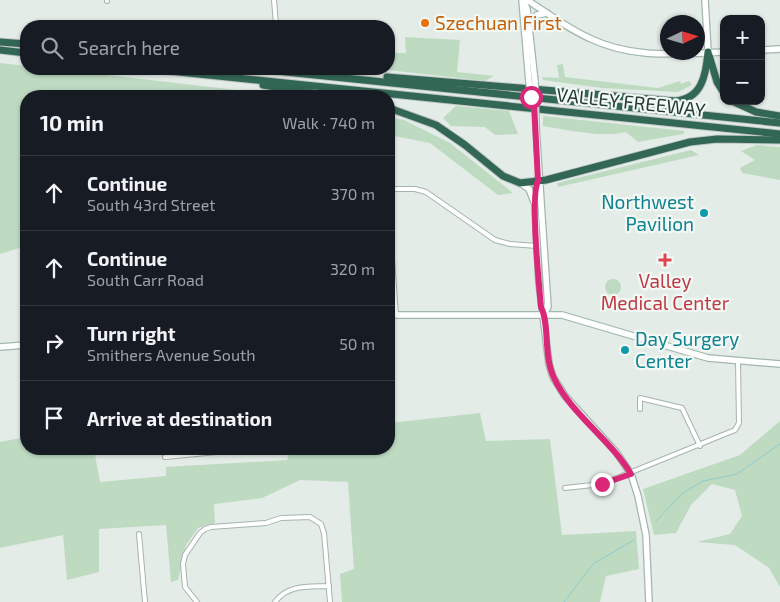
<!DOCTYPE html>
<meta charset="utf-8">
<style>
body{margin:0;font-family:"Exo 2",sans-serif;background:#20242c;color:#f1f3f6}
.controls{position:absolute;right:15px;top:15px;display:grid;overflow:hidden;border-radius:10px;box-shadow:0 1px 4px #0004}
.controls button{width:45px;height:45px;display:grid;place-items:center;padding:0;border:0;border-bottom:1px solid #363941;background:#171b24;color:#f1f3f6;font:25px sans-serif}
.compass{position:absolute;left:660px;top:15px;width:45px;height:45px;border-radius:50%;background:#171b24;box-shadow:0 1px 4px #0004;rotate:86deg}
.stop{position:absolute;width:15px;height:15px;margin:-11px;border:4px solid #db2777;border-radius:50%;background:#fff}
.stop.end{background:#db2777;border-color:#fff;box-shadow:0 1px 5px #0008}
.list{margin:0;padding:0;list-style:none}
h2{display:flex;justify-content:space-between;align-items:center;height:65px;margin:0;padding:0 20px;font-size:21px}
h2 small{font-size:16px;font-weight:400;color:#9ea1a6}
.list li{display:grid;grid-template-columns:32px 1fr auto;gap:15px;align-items:center;box-sizing:border-box;height:75px;padding:0 20px;border-top:1px solid #363941}
.list b{display:block;font-size:19px;white-space:nowrap}
.list p{margin:0;font-size:16px;white-space:nowrap;color:#9ea1a6}
.list em{font-size:16px;font-style:normal;color:#9ea1a6}
.icon{flex:none;width:28px;height:28px;fill:none;stroke:currentColor;stroke-width:2;stroke-linecap:round;stroke-linejoin:round}
.map{position:relative;flex:none;width:780px;height:602px;overflow:hidden}
.search{position:absolute;background:#171b24;box-shadow:0 1px 4px #0004;left:20px;top:20px;width:375px;height:55px;display:flex;align-items:center;gap:12px;box-sizing:border-box;padding:0 18px;border-radius:20px;color:#9ea1a6;font-size:19px}
.panel{position:absolute;background:#171b24;box-shadow:0 1px 4px #0004;left:20px;top:90px;width:375px;height:365px;border-radius:20px}
.map>svg:first-child{display:block}
</style>
<div class="map">
<svg width="780" height="602" viewBox="0 0 780 602">
<rect width="100%" height="100%" fill="#e3ece7"/>
<!-- green -->
<g fill="#bedbc2">
<polygon points="405,37 460,40 457,72 494,76 485,81 388,70 390,53 406,53"/>
<polygon points="0,63 26,66 26,69 55,69 288,96 26,96 26,246 0,254"/>
<polygon points="563,64 565,77 658,88 680,81 681,84 689,81 692,85 678,92 602,88 543,80 542,77 559,78 557,65"/>
<polygon points="456,106 509,111 518,134 495,135 485,127 451,126 443,118"/>
<path d="M543,116L685,131L683,134L638,142L626,132C600,138 569,130 543,126Z"/>
<polygon points="389,117 404,120 450,143 513,193 498,195 430,143 389,135"/>
<polygon points="757,145 780,147 780,180 742,173 740,168 755,160 741,151"/>
<polygon points="691,150 699,155 558,187 557,183"/>
<circle cx="613" cy="287" r="8"/>
<polygon points="480,413 486,441 550,439 562,535 636,531 639,569 606,576 600,602 342,602 340,574 354,569 348,482 300,480 262,498 214,504 215,523 198,528 186,545 178,580 171,582 166,525 99,529 99,572 67,580 63,535 0,548 0,442 26,437 26,449 94,449 100,482 166,476 166,467 287,460 290,449 389,449 389,423"/>
<polygon points="780,421 780,587 769,568 735,545 697,542 730,534 742,516 735,490 712,484 691,505 676,533 654,535 643,489 740,455"/>
</g>
<g fill="none" stroke-linecap="round" stroke-linejoin="round">
<!-- stream -->
<g stroke="#90cacd" stroke-width="1">
<polyline points="656,521 683,493 703,481 737,474 780,444"/>
<polyline points="564,602 593,564 634,540"/>
</g>
<defs>
<g id="street">
<polyline points="274,0 276,24"/>
<polyline points="107,1 107,0"/>
<polyline points="389,189 415,189 426,192 495,240 510,244 537,246"/>
<polyline points="389,216 396,315"/>
<polyline points="640,409 640,398 682,408 700,446"/>
<polyline points="118,449 120,449"/>
<polyline points="165,457 248,449"/>
<polyline points="565,488 602,484 735,430 739,423 738,362"/>
<polyline points="139,534 145,602"/>
<polyline points="197,602 185,587 183,564 185,555 200,533 205,529 211,527 266,523 281,518 310,517 321,524 324,533 330,602"/>
<path d="M275,602C288,584 309,587 329,586"/>
</g>
<g id="secondary">
<polyline points="522,0 529,82"/>
<polyline points="523,0 527,9 535,82"/>
<path d="M527,0C547,13 567,28 589,38C632,59 677,54 724,52"/>
<polyline points="705,0 708,52"/>
<polyline points="529,24 537,15 547,13"/>
<polyline points="761,50 780,49"/>
<polyline points="536,127 548,307 544,314"/>
<polyline points="538,181 536,185 535,207 539,283 549,364 553,377 565,396 616,452 631,474 638,496 646,535 649,602"/>
<polyline points="520,183 529,189 534,202"/>
<polyline points="389,315 562,315 708,358 780,364"/>
<polyline points="0,347 26,345"/>
</g>
<g id="highway">
<polyline points="0,42 26,44"/>
<polyline points="0,50 26,53"/>
<polyline points="709,55 717,82 724,93"/>
<polyline points="150,69 780,134"/>
<polyline points="257,69 780,123"/>
<path d="M387,77L675,101C702,99 706,75 708,52"/>
<polyline points="263,85 332,96"/>
<polyline points="732,101 756,112 780,116"/>
<polyline points="389,108 436,125 465,145 503,176 520,183 546,180 690,142 717,139 780,140"/>
</g>
</defs>
<!-- street casing -->
<use href="#street" stroke="#a6b4ad" stroke-width="6"/>
<!-- secondary casing -->
<use href="#secondary" stroke="#a2b7ad" stroke-width="8"/>
<!-- highway casing -->
<use href="#highway" stroke="#c2c8c6" stroke-width="9"/>
<!-- street -->
<use href="#street" stroke="#fff" stroke-width="4"/>
<!-- secondary -->
<use href="#secondary" stroke="#fff" stroke-width="5.5"/>
<!-- highway -->
<use href="#highway" stroke="#326655" stroke-width="7"/>
<defs>
<g id="secondary-bridge">
<polyline points="529,82 531,97 534,102"/>
<polyline points="535,82 536,127"/>
</g>
</defs>
<!-- secondary-bridge casing -->
<use href="#secondary-bridge" stroke="#a2b7ad" stroke-width="8" stroke-linecap="butt"/>
<!-- secondary-bridge -->
<use href="#secondary-bridge" stroke="#fff" stroke-width="5.5"/>
</g>
<g fill="none" stroke-linecap="round" stroke-linejoin="round">
<!-- route -->
<path stroke="#db2777" stroke-width="6" d="M531,97L534,102L538,181C530,196 539,285 541,307C550,325 543,355 554,378C571,414 610,439 631,474L602,484"/>
</g>
<!-- markers -->
<circle fill="#e8710a" stroke="#f4f9f6" stroke-width="2" cx="425" cy="23" r="5"/>
<g fill="#0f9aa8" stroke="#f4f9f6" stroke-width="2">
<circle cx="704" cy="213" r="5"/>
<circle cx="625" cy="350" r="5"/>
</g>
<path fill="#e0444e" stroke="#f4f9f6" stroke-width="2" d="M662.5 252.5h5v5h5v5h-5v5h-5v-5h-5v-5h5z"/>
<g text-anchor="middle" stroke-width="4.5" stroke-linejoin="round" paint-order="stroke">
<!-- food labels -->
<g font-size="19" fill="#c56008" stroke="#f4f9f6" text-anchor="start">
<text x="435" y="30">Szechuan First</text>
</g>
<!-- street labels -->
<g font-size="19" fill="#243c33" stroke="#f4f9f6">
<text transform="translate(631 102) rotate(6)" y="7">VALLEY FREEWAY</text>
</g>
<!-- culture labels -->
<g font-size="19" fill="#0d838f" stroke="#f4f9f6" text-anchor="end">
<text x="694" y="209">Northwest<tspan x="694" dy="22">Pavilion</tspan></text>
<text x="635" y="346" text-anchor="start">Day Surgery<tspan x="635" dy="22">Center</tspan></text>
</g>
<!-- health labels -->
<g font-size="19" fill="#be3a42" stroke="#f4f9f6">
<text x="665" y="288">Valley<tspan x="665" dy="22">Medical Center</tspan></text>
</g>
</g>
</svg>
<div class="controls">
<button>+</button>
<button>−</button>
</div>
<svg class="compass" viewBox="-18 -18 36 36"><path d="M0-13l5 13h-10z" fill="#e53935"/><path d="M0 13l5-13h-10z" fill="#9ea1a6"/></svg>
<div class="stop" style="left:531px;top:97px"></div>
<div class="stop end" style="left:602px;top:484px"></div>
<div class="search"><svg class="icon" aria-label="search" viewBox="0 0 24 24"><circle cx="10" cy="10" r="6"/><path d="M15 15l6 6"/></svg>Search here</div>
<section class="panel">
<h2>10 min<small>Walk · 740 m</small></h2>
<ul class="list">
<li><svg class="icon" aria-label="ahead" viewBox="0 0 24 24"><path d="M12 20V5M6 11l6-6 6 6"/></svg><div><b>Continue</b><p>South 43rd Street</p></div><em>370 m</em></li>
<li><svg class="icon" aria-label="ahead" viewBox="0 0 24 24"><path d="M12 20V5M6 11l6-6 6 6"/></svg><div><b>Continue</b><p>South Carr Road</p></div><em>320 m</em></li>
<li><svg class="icon" aria-label="right" viewBox="0 0 24 24"><path d="M7 20v-9h11M14 6l5 5-5 5"/></svg><div><b>Turn right</b><p>Smithers Avenue South</p></div><em>50 m</em></li>
<li><svg class="icon" aria-label="arrive" viewBox="0 0 24 24"><path d="M6 21V4h12l-3 4 3 4H6"/></svg><div><b>Arrive at destination</b></div></li>
</ul>
</section>
</div>
